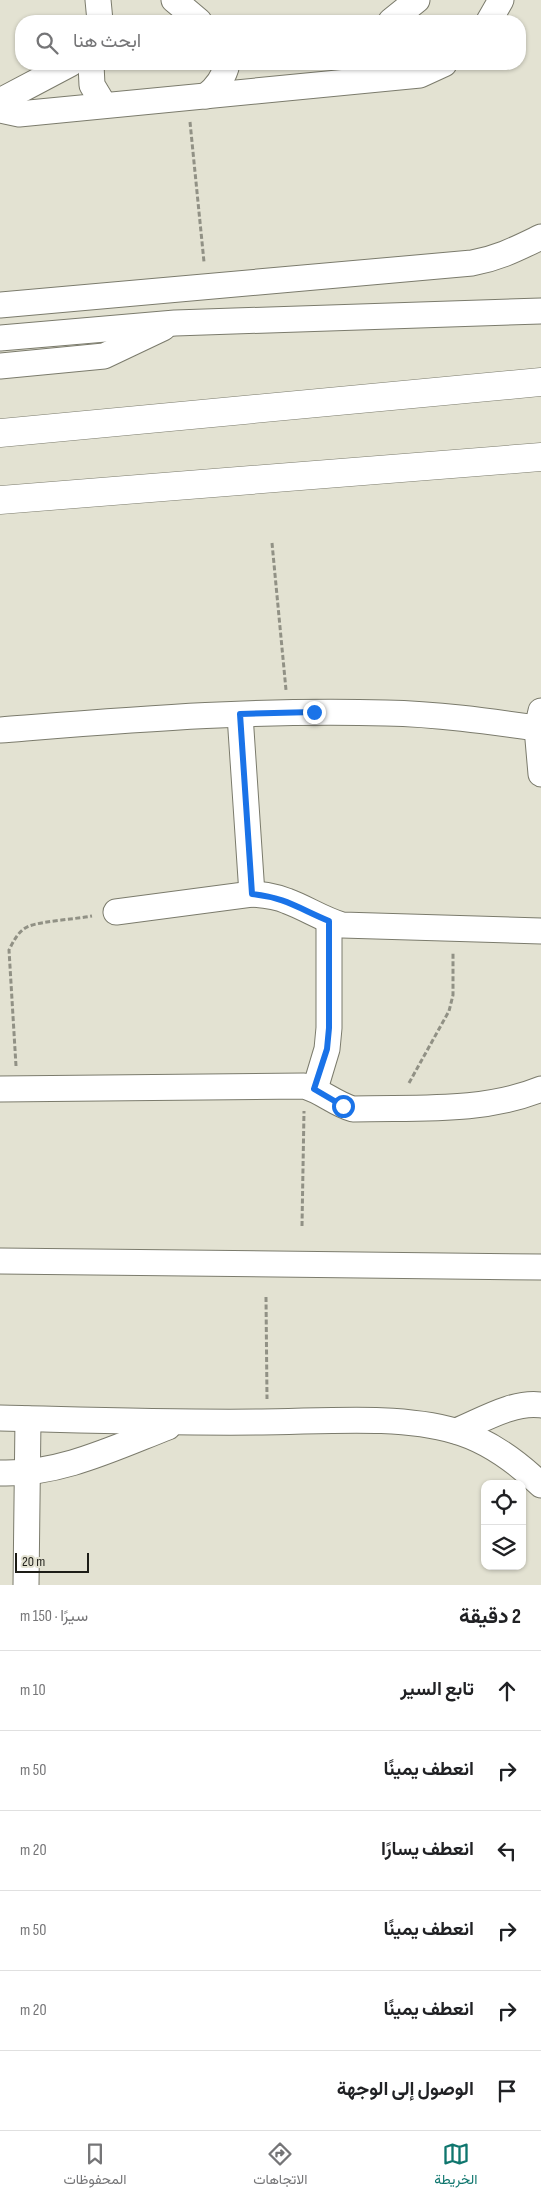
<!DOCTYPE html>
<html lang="ar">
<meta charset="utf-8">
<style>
body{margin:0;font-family:"Sofia Sans Condensed",Vazirmatn,sans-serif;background:#f6f6f6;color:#202124;direction:rtl}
.controls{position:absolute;right:15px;bottom:15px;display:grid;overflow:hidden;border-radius:10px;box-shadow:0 1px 4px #0004}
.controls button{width:45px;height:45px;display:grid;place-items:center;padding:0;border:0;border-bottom:1px solid #e0e0e0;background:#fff;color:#202124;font:25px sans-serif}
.scale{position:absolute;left:15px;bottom:12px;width:74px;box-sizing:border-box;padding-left:5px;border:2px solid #1d1d17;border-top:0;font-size:14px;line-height:18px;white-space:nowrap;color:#1d1d17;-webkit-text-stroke:4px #e3e2d2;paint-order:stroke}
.stop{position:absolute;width:15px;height:15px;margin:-11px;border:4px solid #1a73e8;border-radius:50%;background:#fff}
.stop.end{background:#1a73e8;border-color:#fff;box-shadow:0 1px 5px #0008}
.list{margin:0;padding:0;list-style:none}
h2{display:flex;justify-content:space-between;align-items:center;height:65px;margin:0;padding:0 20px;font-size:21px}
h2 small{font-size:16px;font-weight:400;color:#757577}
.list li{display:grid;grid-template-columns:32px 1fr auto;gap:15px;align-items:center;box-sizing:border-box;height:80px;padding:0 20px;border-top:1px solid #e0e0e0}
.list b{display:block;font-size:19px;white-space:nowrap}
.list em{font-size:16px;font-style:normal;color:#757577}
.icon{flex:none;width:28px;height:28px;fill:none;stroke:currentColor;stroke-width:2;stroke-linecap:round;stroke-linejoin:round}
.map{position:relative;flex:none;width:541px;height:1585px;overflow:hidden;direction:ltr}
.search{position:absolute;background:#fff;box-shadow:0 1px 4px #0004;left:15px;right:15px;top:15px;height:55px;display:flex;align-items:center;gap:12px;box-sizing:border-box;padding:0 18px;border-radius:20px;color:#757577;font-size:19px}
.sheet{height:545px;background:#fff}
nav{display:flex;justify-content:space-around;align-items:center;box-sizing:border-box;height:70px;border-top:1px solid #e0e0e0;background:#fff;font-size:14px;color:#757577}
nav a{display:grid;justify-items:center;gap:2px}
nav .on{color:#0f766e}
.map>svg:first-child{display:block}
</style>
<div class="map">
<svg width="541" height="1585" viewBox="0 0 541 1585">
<rect width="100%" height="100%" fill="#e3e2d2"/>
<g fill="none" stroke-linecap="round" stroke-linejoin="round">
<defs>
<g id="minor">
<polyline points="98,0 100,21"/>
<polyline points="174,0 199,21"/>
<polyline points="391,21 417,0"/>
<polyline points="489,21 501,0"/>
<polyline points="91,64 92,85 104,105"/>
<path d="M206,96C217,87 224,78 227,64"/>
<polyline points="0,101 70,64"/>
<polyline points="0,110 19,114 420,75 444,64"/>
<path d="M0,305L472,263C499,258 516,249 541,237"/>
<polyline points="0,338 175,323 541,311"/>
<polyline points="0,366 104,356 163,328"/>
<polyline points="541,711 537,728 541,774"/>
<polyline points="240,715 252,894"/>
<path d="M0,730C129,720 257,709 386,713C437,714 487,721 537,728"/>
<path d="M116,912L252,894C264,895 276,896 287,901C306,908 322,919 342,925L541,931"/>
<path d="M0,1089L304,1086C322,1091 335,1104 353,1109C416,1107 482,1113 541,1089"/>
<polyline points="315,1089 327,1049 329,1028 329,921"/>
<polyline points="0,1261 541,1267"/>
<path d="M0,1418C86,1420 172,1423 258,1422C319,1422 397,1414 455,1431C487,1440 517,1462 541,1485"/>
<path d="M456,1431C481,1421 513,1401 541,1405"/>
<path d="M0,1473C59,1475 114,1448 168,1427"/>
<polyline points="26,1585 28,1419"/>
</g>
<g id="tertiary">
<polyline points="0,433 541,382"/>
<polyline points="0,500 541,457"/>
</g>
</defs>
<!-- minor casing -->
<use href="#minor" stroke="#7b7b6c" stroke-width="27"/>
<!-- tertiary casing -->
<use href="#tertiary" stroke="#7b7b6c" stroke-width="29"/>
<!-- path -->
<g stroke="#919185" stroke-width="3" stroke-dasharray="5 2.5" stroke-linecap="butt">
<polyline points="190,122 204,262"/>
<polyline points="272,543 286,690"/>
<path d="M16,1066L9,950C14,940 19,930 29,926C43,921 76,919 92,916"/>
<polyline points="409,1083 449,1011 453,995 453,953"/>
<polyline points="302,1226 304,1111"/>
<polyline points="266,1297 267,1399"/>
</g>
<!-- minor -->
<use href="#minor" stroke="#fff" stroke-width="25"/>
<!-- tertiary -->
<use href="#tertiary" stroke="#fff" stroke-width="28"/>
</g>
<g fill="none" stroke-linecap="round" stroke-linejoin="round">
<!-- route -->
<path stroke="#1a73e8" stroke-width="6" d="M314,712L240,714L252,894C284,897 300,909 329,921V1028L327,1049L314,1089L343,1106"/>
</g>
</svg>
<div class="controls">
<button><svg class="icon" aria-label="locate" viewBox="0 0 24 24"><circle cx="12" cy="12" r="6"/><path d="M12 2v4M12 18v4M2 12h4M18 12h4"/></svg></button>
<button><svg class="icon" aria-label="layers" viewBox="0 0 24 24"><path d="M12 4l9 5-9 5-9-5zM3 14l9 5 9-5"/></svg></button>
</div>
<div class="scale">20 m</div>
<div class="stop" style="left:343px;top:1106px"></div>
<div class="stop end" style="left:314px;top:712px"></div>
<div class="search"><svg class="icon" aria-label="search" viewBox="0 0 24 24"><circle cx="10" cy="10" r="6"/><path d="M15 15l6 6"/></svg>ابحث هنا</div>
</div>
<section class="sheet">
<h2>2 دقيقة<small>سيرًا · 150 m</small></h2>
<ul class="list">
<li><svg class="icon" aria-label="ahead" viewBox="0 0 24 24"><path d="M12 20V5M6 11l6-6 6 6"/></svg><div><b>تابع السير</b></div><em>10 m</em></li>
<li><svg class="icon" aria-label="right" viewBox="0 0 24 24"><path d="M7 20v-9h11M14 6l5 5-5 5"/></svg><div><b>انعطف يمينًا</b></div><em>50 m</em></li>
<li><svg class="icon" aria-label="left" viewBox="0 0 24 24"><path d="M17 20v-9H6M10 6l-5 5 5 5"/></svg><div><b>انعطف يسارًا</b></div><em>20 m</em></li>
<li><svg class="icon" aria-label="right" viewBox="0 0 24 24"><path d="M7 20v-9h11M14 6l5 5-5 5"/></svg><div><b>انعطف يمينًا</b></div><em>50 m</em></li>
<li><svg class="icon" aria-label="right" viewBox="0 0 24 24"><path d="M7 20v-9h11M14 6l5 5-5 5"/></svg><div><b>انعطف يمينًا</b></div><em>20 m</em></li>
<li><svg class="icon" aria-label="arrive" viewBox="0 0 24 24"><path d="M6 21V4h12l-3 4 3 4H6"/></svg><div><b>الوصول إلى الوجهة</b></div></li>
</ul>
</section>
<nav>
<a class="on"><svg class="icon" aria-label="map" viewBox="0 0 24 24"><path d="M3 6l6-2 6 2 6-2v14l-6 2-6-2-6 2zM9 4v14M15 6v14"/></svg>الخريطة</a>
<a><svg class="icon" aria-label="directions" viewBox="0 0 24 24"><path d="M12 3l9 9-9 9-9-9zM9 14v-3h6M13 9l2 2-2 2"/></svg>الاتجاهات</a>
<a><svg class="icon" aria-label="saved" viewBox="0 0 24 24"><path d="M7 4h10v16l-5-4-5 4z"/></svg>المحفوظات</a>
</nav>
